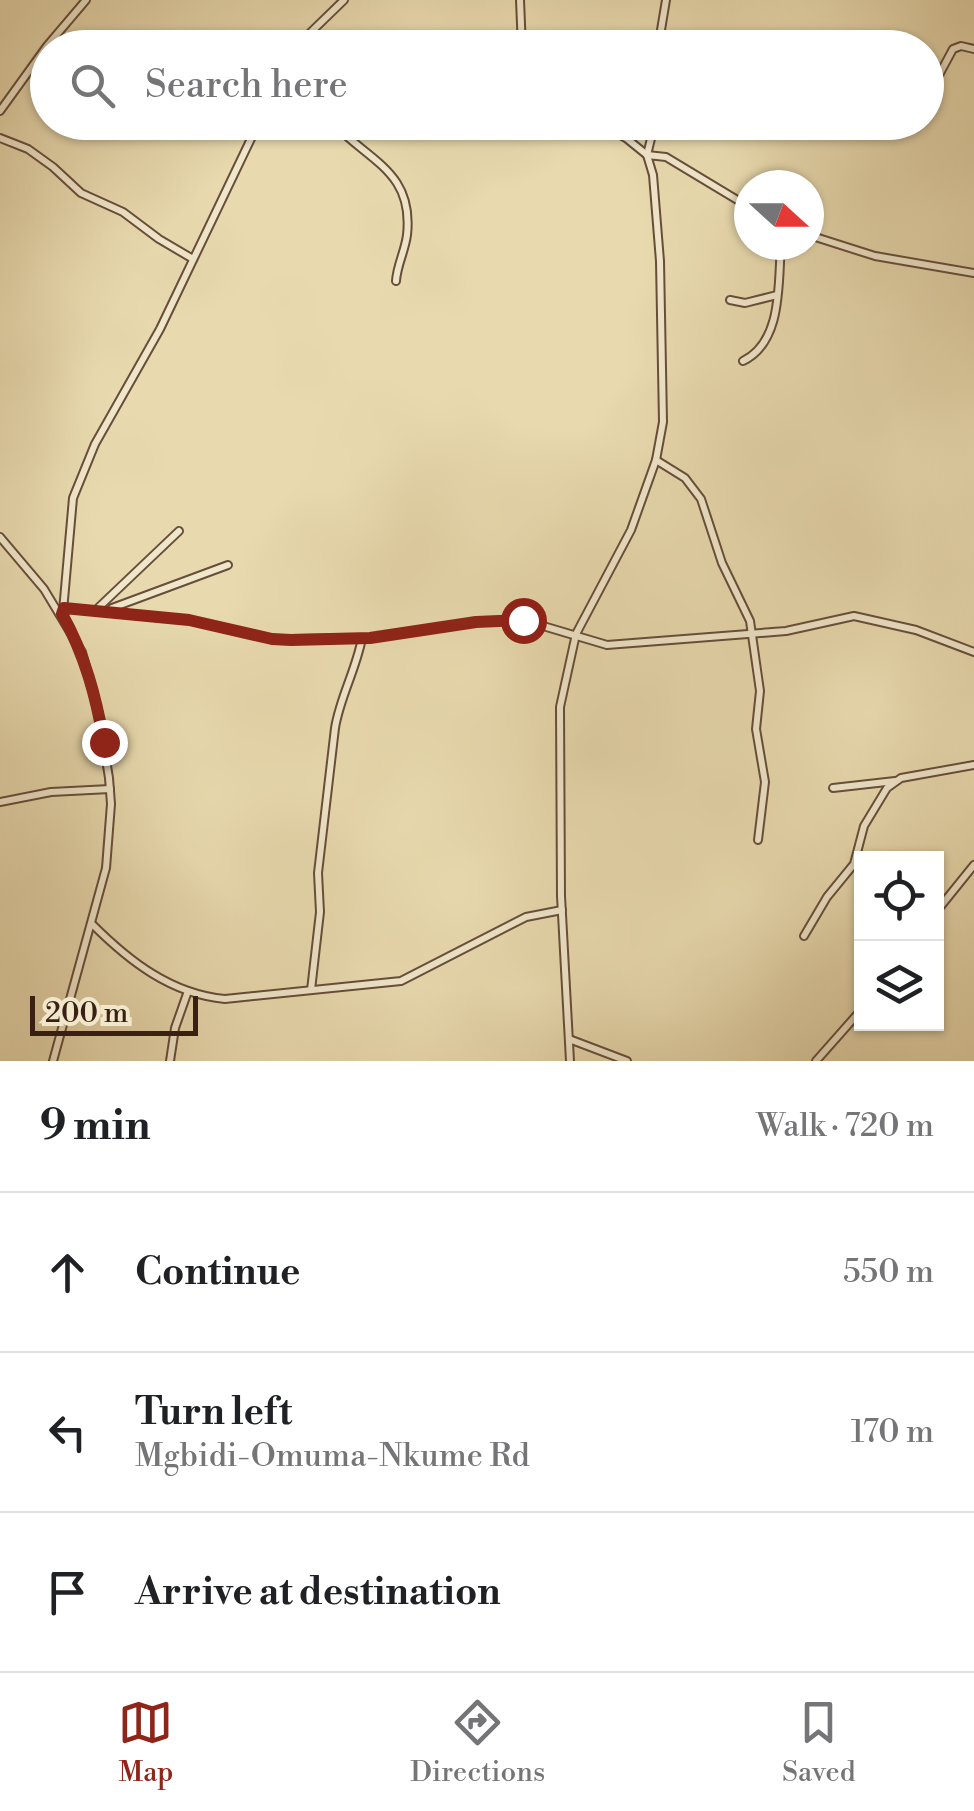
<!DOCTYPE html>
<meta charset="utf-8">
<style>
body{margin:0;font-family:"Libre Bodoni",serif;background:#f2f2f2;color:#202124}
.controls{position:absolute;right:30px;bottom:30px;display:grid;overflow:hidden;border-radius:0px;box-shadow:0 2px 8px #0004}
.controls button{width:90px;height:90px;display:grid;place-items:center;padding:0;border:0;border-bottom:2px solid #e0e0e0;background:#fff;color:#202124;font:50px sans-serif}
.compass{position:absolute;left:734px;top:170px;width:90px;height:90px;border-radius:50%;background:#fff;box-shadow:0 2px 8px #0004;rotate:111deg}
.scale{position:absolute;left:30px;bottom:25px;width:168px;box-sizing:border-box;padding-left:10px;border:5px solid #3a1f13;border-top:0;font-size:28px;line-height:35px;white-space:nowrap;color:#3a1f13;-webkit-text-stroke:8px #f0e6ca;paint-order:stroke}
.stop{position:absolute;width:30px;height:30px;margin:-22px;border:8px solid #8f2418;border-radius:50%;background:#fff}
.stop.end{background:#8f2418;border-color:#fff;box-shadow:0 2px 10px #0008}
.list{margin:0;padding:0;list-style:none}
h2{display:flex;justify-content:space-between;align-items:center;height:130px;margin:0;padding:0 40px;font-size:42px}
h2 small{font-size:32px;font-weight:400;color:#757577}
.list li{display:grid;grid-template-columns:65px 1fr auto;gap:30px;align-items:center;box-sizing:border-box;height:160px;padding:0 40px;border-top:2px solid #e0e0e0}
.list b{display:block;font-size:38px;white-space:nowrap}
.list p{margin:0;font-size:32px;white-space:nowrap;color:#757577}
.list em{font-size:32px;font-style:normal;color:#757577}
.icon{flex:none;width:55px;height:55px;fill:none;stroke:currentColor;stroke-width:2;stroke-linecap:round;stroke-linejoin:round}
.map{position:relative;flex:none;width:974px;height:1061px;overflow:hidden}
.search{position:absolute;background:#fff;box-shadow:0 2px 8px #0004;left:30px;right:30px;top:30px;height:110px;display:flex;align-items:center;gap:25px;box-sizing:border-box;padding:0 35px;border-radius:55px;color:#757577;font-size:38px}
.sheet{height:610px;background:#fff}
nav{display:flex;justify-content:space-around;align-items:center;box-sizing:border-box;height:140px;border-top:2px solid #e0e0e0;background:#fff;font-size:28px;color:#757577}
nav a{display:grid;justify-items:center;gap:5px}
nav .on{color:#8f2418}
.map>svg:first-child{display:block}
</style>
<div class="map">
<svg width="974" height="1061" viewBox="0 0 974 1061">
<rect width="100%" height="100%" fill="#e8d9ae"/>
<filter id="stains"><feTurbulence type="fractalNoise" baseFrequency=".002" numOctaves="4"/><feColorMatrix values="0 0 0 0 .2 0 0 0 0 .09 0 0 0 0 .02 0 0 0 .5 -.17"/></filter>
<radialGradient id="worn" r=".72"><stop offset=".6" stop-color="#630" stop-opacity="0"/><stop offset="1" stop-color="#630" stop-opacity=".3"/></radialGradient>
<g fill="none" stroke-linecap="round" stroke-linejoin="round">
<defs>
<g id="minor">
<polyline points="520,0 522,48"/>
<polyline points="301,48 310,33 344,0"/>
<polyline points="658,48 666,0"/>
<polyline points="939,75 953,49 961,46 974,49"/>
<polyline points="0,111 47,46 86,0"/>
<path d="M332,122C368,161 414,171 407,235C405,251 397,265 396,281"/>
<polyline points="597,122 626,138 647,155 666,157 749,207"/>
<polyline points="0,138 28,149 53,167 81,193 123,212 159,239 193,259"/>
<polyline points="809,235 875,256 974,273"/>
<polyline points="730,300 745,303 777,295"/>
<path d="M743,361C783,342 778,282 781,245"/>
<polyline points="656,460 685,478 701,499 722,563 750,621 760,691 756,729 765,782 758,840"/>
<polyline points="0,537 44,589 82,652 98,710 109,778 111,804 106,868 53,1061"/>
<polyline points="64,608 189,620 272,639 291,639 370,638 476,622 523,620 607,645 786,631 854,616 916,630 974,652"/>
<polyline points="112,608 228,565"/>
<polyline points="97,609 179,531"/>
<polyline points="63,611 73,498 95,444 160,329 259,122"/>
<polyline points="833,788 895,781"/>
<polyline points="0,802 51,792 110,789"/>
<polyline points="936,912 974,865"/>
<path d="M92,924C129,961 171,994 225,999L401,981L526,917L562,910"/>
<polyline points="804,936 827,897 854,864 864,826 887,788 901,778 974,765"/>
<path d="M311,990L320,912L318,873L335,728C340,697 356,670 362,638"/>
<polyline points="569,1039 627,1061"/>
<polyline points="170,1061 175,1028 188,991"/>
<polyline points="570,1061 561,896 560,707 576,634 631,530 656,460 663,422 660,261 653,175 647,155 655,122"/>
<polyline points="816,1061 862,1009"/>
</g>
</defs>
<!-- minor casing -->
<use href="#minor" stroke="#664e3a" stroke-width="10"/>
<!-- minor -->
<use href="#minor" stroke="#f0e6ca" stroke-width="6"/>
</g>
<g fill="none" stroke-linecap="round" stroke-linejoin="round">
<!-- route -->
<path stroke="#8f2418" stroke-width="12" d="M104,742C96,697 85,655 62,614L64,608L189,620L272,639L291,640L370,638L476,622L523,620"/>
</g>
<rect width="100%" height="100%" filter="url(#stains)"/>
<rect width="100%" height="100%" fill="url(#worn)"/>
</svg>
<div class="controls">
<button><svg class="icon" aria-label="locate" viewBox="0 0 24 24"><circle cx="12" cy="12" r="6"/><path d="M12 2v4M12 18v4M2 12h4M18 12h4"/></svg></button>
<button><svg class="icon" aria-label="layers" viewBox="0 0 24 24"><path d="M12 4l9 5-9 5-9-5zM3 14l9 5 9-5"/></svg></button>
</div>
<svg class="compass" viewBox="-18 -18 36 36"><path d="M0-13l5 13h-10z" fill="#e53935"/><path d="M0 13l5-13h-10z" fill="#757577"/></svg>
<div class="scale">200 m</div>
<div class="stop" style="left:523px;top:620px"></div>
<div class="stop end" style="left:104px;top:742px"></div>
<div class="search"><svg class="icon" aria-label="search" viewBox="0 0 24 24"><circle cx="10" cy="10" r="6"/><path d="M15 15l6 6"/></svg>Search here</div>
</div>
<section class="sheet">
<h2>9 min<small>Walk · 720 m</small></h2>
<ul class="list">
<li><svg class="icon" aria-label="ahead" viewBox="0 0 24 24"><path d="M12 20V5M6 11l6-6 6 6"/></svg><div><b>Continue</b></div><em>550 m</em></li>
<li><svg class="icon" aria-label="left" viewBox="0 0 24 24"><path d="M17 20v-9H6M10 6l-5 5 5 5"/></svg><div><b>Turn left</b><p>Mgbidi-Omuma-Nkume Rd</p></div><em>170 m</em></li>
<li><svg class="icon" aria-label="arrive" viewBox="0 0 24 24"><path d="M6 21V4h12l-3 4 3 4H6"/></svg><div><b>Arrive at destination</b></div></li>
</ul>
</section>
<nav>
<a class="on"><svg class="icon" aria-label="map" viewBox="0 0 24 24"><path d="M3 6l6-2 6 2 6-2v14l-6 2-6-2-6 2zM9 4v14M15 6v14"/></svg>Map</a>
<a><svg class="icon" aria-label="directions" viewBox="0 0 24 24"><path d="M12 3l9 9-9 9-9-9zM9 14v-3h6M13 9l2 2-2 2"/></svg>Directions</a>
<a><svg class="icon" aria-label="saved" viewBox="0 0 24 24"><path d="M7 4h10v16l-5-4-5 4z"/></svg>Saved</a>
</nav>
